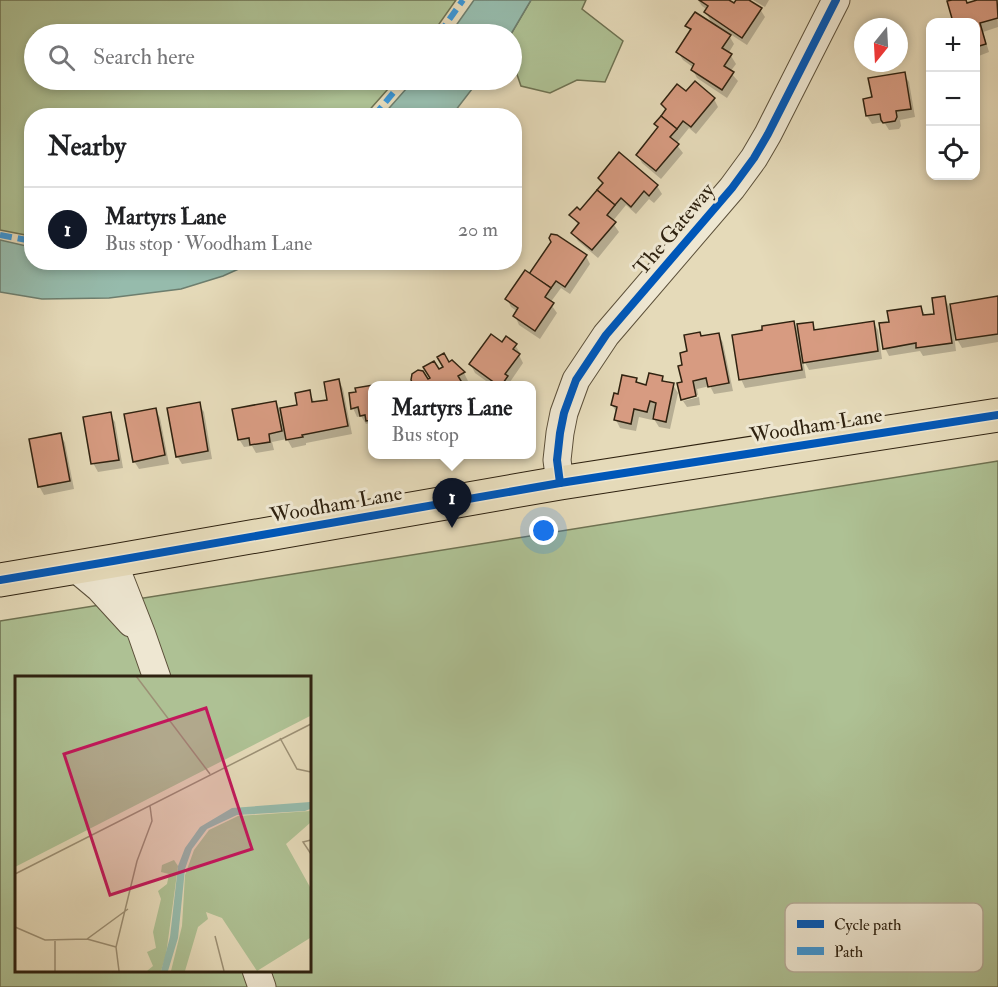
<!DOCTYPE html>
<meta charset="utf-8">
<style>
body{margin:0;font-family:"IM FELL Double Pica",serif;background:#f2f2f2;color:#202124}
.controls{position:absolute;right:18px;top:18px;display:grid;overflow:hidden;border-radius:12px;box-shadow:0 3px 9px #0003}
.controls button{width:54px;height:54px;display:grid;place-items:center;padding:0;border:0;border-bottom:2px solid #e0e0e0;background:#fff;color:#202124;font:30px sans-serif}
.compass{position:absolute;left:854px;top:18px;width:54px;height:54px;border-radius:50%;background:#fff;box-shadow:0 3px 9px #0003;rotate:198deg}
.you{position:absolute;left:544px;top:531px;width:21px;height:21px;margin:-15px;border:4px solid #fff;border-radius:50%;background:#1a73e8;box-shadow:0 0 0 9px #1a73e833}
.badge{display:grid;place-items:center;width:39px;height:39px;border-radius:50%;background:#111827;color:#fff;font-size:20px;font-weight:700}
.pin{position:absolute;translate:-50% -50px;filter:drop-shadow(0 2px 3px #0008)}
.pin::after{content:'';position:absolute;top:32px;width:21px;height:18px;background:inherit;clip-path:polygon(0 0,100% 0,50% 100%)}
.popup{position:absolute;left:368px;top:381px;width:168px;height:78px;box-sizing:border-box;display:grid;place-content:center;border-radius:12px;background:#fff;filter:drop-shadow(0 2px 4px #0005);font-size:20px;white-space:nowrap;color:#757577}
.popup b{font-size:22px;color:#202124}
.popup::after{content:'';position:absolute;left:50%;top:100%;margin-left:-12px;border:12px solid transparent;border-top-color:#fff}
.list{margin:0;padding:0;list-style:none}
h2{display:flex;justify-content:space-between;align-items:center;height:78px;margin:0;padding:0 24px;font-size:26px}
h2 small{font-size:20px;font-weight:400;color:#757577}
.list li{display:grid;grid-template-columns:39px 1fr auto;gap:18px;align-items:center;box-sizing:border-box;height:84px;padding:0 24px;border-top:2px solid #e0e0e0}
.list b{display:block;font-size:22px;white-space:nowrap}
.list p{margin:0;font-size:20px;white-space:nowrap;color:#757577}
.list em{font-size:20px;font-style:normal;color:#757577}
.icon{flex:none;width:33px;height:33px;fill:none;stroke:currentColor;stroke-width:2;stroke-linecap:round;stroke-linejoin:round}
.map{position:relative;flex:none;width:998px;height:987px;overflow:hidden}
.search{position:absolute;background:#fff;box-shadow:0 3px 9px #0003;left:24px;top:24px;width:498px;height:66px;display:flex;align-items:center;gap:15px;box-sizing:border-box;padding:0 21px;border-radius:33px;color:#757577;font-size:22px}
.panel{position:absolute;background:#fff;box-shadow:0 3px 9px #0003;left:24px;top:108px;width:498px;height:162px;border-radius:24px}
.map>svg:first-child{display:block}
</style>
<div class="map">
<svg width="998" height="987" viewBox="0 0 998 987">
<rect width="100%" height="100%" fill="#e5dab9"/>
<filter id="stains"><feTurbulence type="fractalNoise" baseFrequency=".00333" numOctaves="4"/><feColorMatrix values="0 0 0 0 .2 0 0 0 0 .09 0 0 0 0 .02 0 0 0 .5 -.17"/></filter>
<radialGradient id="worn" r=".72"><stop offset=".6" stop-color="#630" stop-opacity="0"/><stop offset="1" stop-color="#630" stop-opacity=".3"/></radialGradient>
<!-- green -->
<g fill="#aec194" stroke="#6e7252" stroke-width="1.5" fill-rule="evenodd">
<polygon points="0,0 456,0 432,34 34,34 34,80 396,80 365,115 32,116 31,236 0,230"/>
<polygon points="531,0 586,0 582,9 623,41 605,82 577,80 550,93 521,86 512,60 511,34"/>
<path d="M998,461V987H0V621ZM16,678H309V970H16Z"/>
</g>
<!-- water -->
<g fill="#96bbac" stroke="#6d7e6e" stroke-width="1.5">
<polygon points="474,0 531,0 511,34 450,34"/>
<polygon points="414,80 479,80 452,115 383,115"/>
<polygon points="0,240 31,247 32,262 252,263 223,276 181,289 109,298 42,299 0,292"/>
</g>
<!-- shadow -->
<g fill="#0003">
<polygon points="698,0 726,0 734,5 738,0 747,0 760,9 765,17 747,45 727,32 734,44 728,54 731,56 736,64 730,72 738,81 727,98 697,78 693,70 694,68 683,60 678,52 691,32 687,26 713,25 706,13 708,10 702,6"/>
<polygon points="753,0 769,0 765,7"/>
<polygon points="957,0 966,0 968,4 983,0 997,0 998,27 983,32 989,52 976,57 976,22 954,22 949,2"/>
<polygon points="904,74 909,82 915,117 900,120 901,126 899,129 889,130 884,122 872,124 867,116 865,100 873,99"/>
<polygon points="686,93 714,99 718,107 696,134 689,128 676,144 683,153 661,179 642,163 638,155 659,129 656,124 667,111 663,104"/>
<polygon points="599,178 657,186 662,194 654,203 649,199 636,214 626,205 612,222 619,232 598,258 578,241 573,233 579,226 571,215 580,212 603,185"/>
<polygon points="552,243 586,256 590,264 570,294 561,288 550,303 557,313 540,339 519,325 515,316 518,312 511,307 507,299 529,276"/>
<polygon points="944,297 952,312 998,298 998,342 962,348 954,334 956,351 923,356 920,351 889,356 885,348 891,323 920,307 926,316 936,315"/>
<polygon points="793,322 800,333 812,323 816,331 873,322 878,330 882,359 809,370 803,359 806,378 745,388 741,379 764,331"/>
<polygon points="719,334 723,343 733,391 714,394 710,386 697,389 698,395 683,398 683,400 682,399 684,366 689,353 702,338"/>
<polygon points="502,344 515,345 520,353 519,355 523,363 510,382 511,386 493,386 475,373 471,365"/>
<polygon points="452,362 464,373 468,381 461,384 427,381 432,379 439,371"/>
<polygon points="662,377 665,383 673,385 678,393 670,429 659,427 652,416 652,420 639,417 636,431 620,428 616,420 617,413 612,405 619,396 636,379 639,384 647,386"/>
<polygon points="339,380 343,389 352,434 306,443 306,445 292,448 287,439 272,442 274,450 256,453 252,446 244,447 239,439 276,403 280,410 298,406 309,392 315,403 329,401"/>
<polygon points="372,386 372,429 369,423 366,424 361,416 357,417 353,408 358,393 357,389"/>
<polygon points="699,397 700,405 687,407 683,401"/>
<polygon points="199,404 204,412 212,459 182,464 177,456"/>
<polygon points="156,410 160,418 169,464 139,469 134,461"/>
<polygon points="110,414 115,422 123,468 98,472 93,463"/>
<polygon points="61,435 65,443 74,489 44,495 39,486"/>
</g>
<!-- building -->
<g fill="#d79b81" stroke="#2f2210" stroke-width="1.5">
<polygon points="699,0 729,0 734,3 736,0 749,0 762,8 742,38 704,12 708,6"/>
<polygon points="952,0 966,0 967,3 977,0 997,0 998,18 980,23 986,44 976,47 976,22 953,22 947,1"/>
<polygon points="695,12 731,35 722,48 732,54 724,66 734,72 722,90 691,70 694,64 676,52 691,29 685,26"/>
<polygon points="905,72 911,109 896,111 897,117 895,121 883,123 881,120 880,114 866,116 863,99 872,97 868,78"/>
<polygon points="695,81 715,98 691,127 683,121 677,129 661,116 666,109 661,104 677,84 686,91"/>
<polygon points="661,116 677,129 670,137 679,144 656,171 636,155 658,127 654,124"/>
<polygon points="619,152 658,185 649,196 644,191 631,207 621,198 615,205 597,190 603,183 598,178"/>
<polygon points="597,190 615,205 607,215 616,222 592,250 571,233 579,223 569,215 577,207 580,210"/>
<polygon points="551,234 557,235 587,255 565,287 556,281 551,288 529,274 551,242 549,238"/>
<polygon points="525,270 551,288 545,297 554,303 535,331 513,316 518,308 505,299"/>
<polygon points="945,296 952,343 916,348 916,343 883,349 879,323 889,322 887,311 921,306 923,315 934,314 932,298"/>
<polygon points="998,296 998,334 956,340 950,304"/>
<polygon points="794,321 802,370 739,380 732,335 762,330 762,326"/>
<polygon points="874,321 878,351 803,363 797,324 813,322 814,330"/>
<polygon points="700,332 701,336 719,333 729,383 708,387 706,378 693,381 696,396 681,400 677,383 682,382 678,366 682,365 680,353 687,351 684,335"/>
<polygon points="491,334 502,342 506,336 517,344 513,349 520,354 505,374 508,376 501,386 499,386 469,364"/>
<polygon points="444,353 449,362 452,360 465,372 458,376 464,386 414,386 411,380 412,374 418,370 423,371 428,379 430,378 423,367 434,361 439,369 443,367 437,357"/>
<polygon points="649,373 663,376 662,381 674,383 666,422 653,419 656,403 650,401 647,412 634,409 631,424 614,420 617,407 611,405 614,393 618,394 622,375 637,378 636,382 646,385"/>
<polygon points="339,379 348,426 302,435 303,437 286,440 280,408 297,405 295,393 310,390 312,402 327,400 324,382"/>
<polygon points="392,382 392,386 372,386 372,420 366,421 365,415 360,416 358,407 351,409 349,393 356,392 355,388"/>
<polygon points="276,401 282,431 269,434 270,442 250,445 249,438 238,440 232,409"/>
<polygon points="200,402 208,451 176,457 167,408"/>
<polygon points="156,408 165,455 133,462 124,414"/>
<polygon points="111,412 119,460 91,464 83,417"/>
<polygon points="61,433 70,481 38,487 29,439"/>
</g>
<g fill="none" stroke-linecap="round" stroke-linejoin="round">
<defs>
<g id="minor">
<polyline points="560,483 557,460 560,433 564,413 576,380 606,335 732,188 754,158 768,134 836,0"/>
<polyline points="113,561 142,635 157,678"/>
<polyline points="75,568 99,588 131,623"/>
<polyline points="256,970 262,987"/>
</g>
<polyline id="primary" points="0,580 113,561 560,483 998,415"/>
</defs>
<!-- minor casing -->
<use href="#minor" stroke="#5c503a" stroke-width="29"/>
<!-- primary casing -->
<use href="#primary" stroke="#2f2210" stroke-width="35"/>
<!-- minor -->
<use href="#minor" stroke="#eee7d2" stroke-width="27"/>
<!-- primary -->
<use href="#primary" stroke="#e5dab9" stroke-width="33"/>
<!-- quiet -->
<g stroke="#3d95d3" stroke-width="6" stroke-dasharray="12 6" stroke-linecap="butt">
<polyline points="439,34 463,0"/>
<polyline points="374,116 404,80"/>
<polyline points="0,235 32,241"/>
</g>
<defs>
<g id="cycleway">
<polyline points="560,483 557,460 560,433 564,413 576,380 606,335 732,188 754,158 768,134 836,0"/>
<polyline points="0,580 113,561 560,483 998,415"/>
</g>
</defs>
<!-- cycleway casing -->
<use href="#cycleway" stroke="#eee7d2" stroke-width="11"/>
<!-- cycleway -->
<use href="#cycleway" stroke="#0057b8" stroke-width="8"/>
</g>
<g text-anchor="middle" stroke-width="6" stroke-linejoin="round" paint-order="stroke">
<!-- street labels -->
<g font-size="21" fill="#2f2210" stroke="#eee7d2">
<text transform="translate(674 229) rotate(-50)" y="7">The Gateway</text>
<text transform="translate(816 425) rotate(-9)" y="7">Woodham Lane</text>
<text transform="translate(336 504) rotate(-10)" y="7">Woodham Lane</text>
</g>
</g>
<!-- overview -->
<g transform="translate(15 676)">
<rect width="296" height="296" fill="#e5dab9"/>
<path d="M0,0H295V40L0,191ZM295,135V147L271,168L295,211V262L242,295L207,242L191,236L193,243L183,251L170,295H156L167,250L170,199L179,174L194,154L223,140ZM159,184L163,190L151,279L146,295H132L138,290L132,276L141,272L138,256L146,223L143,215L152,208L154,198L146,196L147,189Z" fill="#aec194"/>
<path d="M295,126V133L290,135L222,139L192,153L177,173L170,193L163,262L153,295H146L155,261L163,190L170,172L185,151L217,132Z" fill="#96bbac"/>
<path fill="none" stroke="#9c9075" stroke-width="1.5" d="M121,0L195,98M265,62L282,93L296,96M296,164L288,166L296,178M0,198L296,48M0,251L30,264L72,263L113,233M200,260L209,295M72,263L101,271M40,295V265M104,295L101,271L122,185L137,145L135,130"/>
<path fill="#c2185b" fill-opacity="0.15" stroke="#c2185b" stroke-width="3" d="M191,32L237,173L95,219L49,78Z"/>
<rect width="296" height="296" fill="none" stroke="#2f2210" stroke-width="3"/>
</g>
<!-- legend -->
<rect x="785" y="903" width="198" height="69" rx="9" fill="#eee7d2" stroke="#b5ac98" stroke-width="1.5"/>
<rect x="797" y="920" width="27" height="8" fill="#0057b8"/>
<rect x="797" y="947" width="27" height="8" fill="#3d95d3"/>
<g font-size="16" fill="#2f2210">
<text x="834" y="930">Cycle path</text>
<text x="834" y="957">Path</text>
</g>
<rect width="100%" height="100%" filter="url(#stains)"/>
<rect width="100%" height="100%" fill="url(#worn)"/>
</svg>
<div class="controls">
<button>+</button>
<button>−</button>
<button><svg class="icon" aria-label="locate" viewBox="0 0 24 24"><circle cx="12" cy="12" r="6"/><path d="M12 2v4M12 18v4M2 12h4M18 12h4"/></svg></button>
</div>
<svg class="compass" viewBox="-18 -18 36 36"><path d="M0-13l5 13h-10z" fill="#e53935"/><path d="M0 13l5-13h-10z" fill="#757577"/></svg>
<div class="you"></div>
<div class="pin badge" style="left:452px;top:528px">1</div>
<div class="popup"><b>Martyrs Lane</b>Bus stop</div>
<div class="search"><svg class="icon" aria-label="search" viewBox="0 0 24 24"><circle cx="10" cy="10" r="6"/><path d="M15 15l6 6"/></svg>Search here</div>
<section class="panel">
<h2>Nearby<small></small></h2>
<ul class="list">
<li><span class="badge">1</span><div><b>Martyrs Lane</b><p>Bus stop · Woodham Lane</p></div><em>20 m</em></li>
</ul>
</section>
</div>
